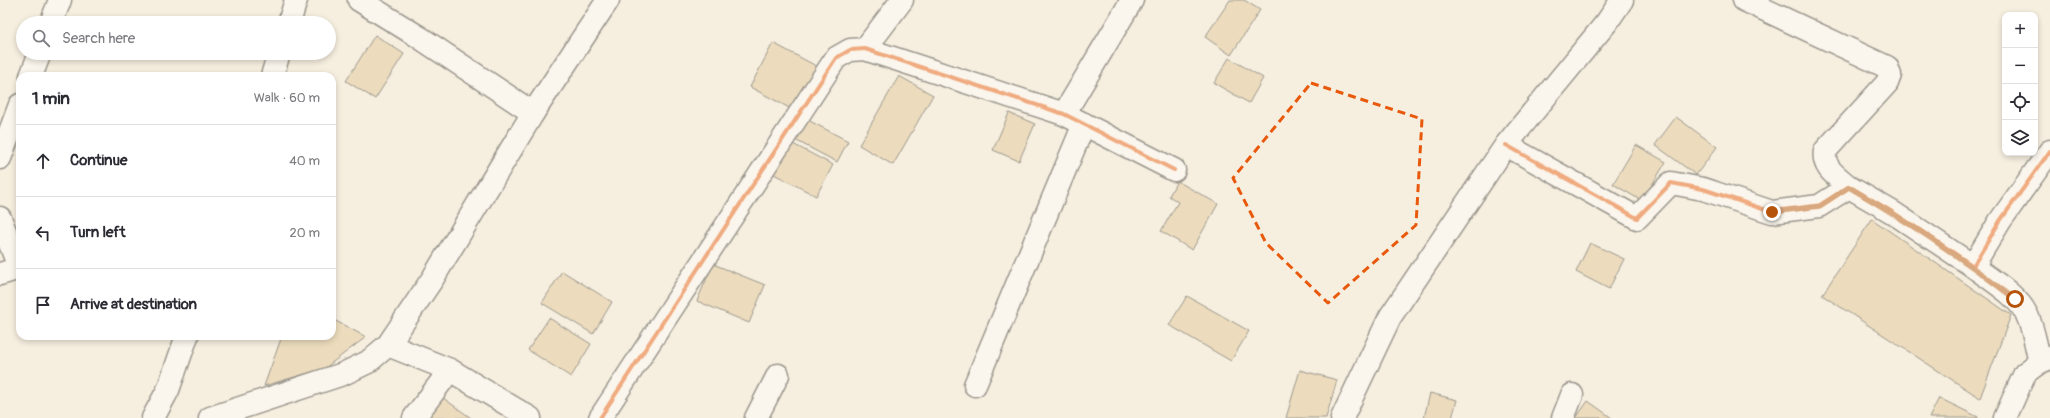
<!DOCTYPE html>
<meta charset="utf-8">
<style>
body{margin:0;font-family:Pangolin,sans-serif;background:#f2f2f3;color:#2b2b33}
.controls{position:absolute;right:12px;top:12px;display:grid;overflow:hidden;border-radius:8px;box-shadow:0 2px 6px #0003}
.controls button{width:36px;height:36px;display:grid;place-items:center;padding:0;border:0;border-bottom:1px solid #e1e1e2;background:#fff;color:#2b2b33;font:20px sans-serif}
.stop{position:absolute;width:12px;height:12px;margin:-9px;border:3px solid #b45309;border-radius:50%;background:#fff}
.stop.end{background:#b45309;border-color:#fff;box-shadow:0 1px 4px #0008}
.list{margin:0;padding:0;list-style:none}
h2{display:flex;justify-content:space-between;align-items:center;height:52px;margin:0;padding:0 16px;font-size:17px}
h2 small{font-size:13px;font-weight:400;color:#7c7c81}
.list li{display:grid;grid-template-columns:26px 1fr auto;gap:12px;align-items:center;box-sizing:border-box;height:72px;padding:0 16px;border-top:1px solid #e1e1e2}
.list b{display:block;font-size:15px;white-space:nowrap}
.list em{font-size:13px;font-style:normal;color:#7c7c81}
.icon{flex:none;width:22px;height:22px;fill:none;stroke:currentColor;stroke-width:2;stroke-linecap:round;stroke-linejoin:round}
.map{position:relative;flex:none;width:2050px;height:418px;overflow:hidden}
.search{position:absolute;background:#fff;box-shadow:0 2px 6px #0003;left:16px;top:16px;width:320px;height:44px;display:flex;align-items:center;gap:10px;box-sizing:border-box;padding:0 14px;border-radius:22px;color:#7c7c81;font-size:15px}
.panel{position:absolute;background:#fff;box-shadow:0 2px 6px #0003;left:16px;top:72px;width:320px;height:268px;border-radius:12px}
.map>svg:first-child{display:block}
</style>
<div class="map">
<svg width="2050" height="418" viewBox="0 0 2050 418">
<rect width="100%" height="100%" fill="#f6eedf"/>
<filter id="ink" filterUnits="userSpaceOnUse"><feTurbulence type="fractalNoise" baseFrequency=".025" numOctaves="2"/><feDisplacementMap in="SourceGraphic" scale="8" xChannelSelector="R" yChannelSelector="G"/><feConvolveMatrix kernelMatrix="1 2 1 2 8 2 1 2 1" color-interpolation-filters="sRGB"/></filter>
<g filter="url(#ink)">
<!-- building -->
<g fill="#e1c595" stroke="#2b2b2b">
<polygon points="1230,0 1244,0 1260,10 1231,55 1205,37"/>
<polygon points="375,35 404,54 375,99 346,81"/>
<polygon points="773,43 820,68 797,112 750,87"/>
<polygon points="1229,58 1263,78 1249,103 1214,83"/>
<polygon points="899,76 933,95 893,165 859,145"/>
<polygon points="1009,113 1035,124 1019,161 993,150"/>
<polygon points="1676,117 1717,147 1696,175 1655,145"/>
<polygon points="806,119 848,141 837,162 795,140"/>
<polygon points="789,142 833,165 816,196 772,173"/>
<polygon points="1636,145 1666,162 1642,201 1613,184"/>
<polygon points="1177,181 1218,204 1192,250 1161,231 1178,202 1169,196"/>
<polygon points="1872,219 2011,315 1980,398 1822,295"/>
<polygon points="1590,243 1624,259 1609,289 1576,272"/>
<polygon points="713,264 765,285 749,323 697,301"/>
<polygon points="562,271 612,302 593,334 542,303"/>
<polygon points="1187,296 1249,331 1231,361 1169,325"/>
<polygon points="549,318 591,344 571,377 528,350"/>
<polygon points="332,319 366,337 325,368 264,386 282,336 332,336"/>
<polygon points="1300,370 1337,380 1326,418 1286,418"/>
<polygon points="1430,393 1457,400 1452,418 1424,418"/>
<polygon points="439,395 471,418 422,418"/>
<polygon points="1939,398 1978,417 1978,418 1929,418"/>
<polygon points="1588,401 1612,418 1576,418"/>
</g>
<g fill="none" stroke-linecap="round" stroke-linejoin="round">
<defs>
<g id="street">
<polyline points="359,0 419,37 533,113"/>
<path d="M1744,0L1887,67L1890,75L1887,83L1825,151C1822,168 1837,176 1849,187"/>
<polyline points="51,23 60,0"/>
<polyline points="289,23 296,0"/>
<polyline points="865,49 902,0"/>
<polyline points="31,76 40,53"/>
<polyline points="272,76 279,53"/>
<polyline points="1064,114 1132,0"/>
<polyline points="1506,145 1637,218 1671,183 1703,189 1772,212 1819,206 1849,187 1892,212 1973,266 2000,221 2050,151"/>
<polyline points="0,158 20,105"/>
<polyline points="0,218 19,267"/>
<path d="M1973,266C1990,280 2017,294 2027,315C2034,330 2036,347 2040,362"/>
<polyline points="0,274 20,268"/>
<polyline points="388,345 450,370 530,418"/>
<polyline points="975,385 1084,124"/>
<polyline points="153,418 168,390 187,336"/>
<polyline points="414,418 450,370"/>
<polyline points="600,418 836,58 850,50 865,49 1064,114 1174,170"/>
<polyline points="756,418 778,375"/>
<polyline points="1342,418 1390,317 1506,145 1607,22 1622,0"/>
<polyline points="1563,418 1572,395"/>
</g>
<g id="secondary">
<polyline points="210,418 343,374 368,362 388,345 433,278 533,113 608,0"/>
<polyline points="2005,418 2025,373 2040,362 2050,358"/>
</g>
</defs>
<!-- street casing -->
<use href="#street" stroke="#2b2b2b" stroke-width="25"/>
<!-- secondary casing -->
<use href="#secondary" stroke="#2b2b2b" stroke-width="25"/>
<!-- street -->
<use href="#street" stroke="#fff" stroke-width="22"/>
<!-- secondary -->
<use href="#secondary" stroke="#fff" stroke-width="22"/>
<defs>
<g id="cycleway">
<polyline points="1506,145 1637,218 1671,183 1703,189 1772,212 1819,206 1849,187 1892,212 1973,266 2000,221 2050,151"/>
<polyline points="600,418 836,58 850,50 865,49 1064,114 1174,170"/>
</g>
</defs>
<!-- cycleway casing -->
<use href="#cycleway" stroke="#fff" stroke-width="6"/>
<!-- cycleway -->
<use href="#cycleway" stroke="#e8590c" stroke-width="4"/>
</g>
</g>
<g fill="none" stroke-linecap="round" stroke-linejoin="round" filter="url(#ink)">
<!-- route -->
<path stroke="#b45309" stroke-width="5" d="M1772,212L1820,206L1849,187C1907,221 1962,258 2015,299"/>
</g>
<!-- marked area -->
<path d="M0 0H2050V418H0ZM1311,83L1422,119L1416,225L1328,303L1266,243L1233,178Z" fill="#f6eedf" fill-opacity=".55" fill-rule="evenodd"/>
<path fill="none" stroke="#e8590c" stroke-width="3" stroke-dasharray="8 5" stroke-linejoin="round" d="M1311,83L1422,119L1416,225L1328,303L1266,243L1233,178Z"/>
</svg>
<div class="controls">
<button>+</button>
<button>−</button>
<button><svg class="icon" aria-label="locate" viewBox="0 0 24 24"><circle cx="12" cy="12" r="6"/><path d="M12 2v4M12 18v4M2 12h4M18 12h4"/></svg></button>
<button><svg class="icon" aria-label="layers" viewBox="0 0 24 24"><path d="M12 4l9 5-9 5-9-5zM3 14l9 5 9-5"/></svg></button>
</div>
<div class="stop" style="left:2015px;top:299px"></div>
<div class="stop end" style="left:1772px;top:212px"></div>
<div class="search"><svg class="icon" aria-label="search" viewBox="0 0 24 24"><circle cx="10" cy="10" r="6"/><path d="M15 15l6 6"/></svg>Search here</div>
<section class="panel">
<h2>1 min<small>Walk · 60 m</small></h2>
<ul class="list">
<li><svg class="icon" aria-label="ahead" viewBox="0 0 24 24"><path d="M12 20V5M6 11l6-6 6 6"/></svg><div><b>Continue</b></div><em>40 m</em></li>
<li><svg class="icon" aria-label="left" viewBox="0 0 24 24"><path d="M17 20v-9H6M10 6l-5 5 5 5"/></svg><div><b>Turn left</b></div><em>20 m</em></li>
<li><svg class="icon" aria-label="arrive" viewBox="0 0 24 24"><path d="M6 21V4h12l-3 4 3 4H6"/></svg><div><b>Arrive at destination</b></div></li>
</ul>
</section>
</div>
